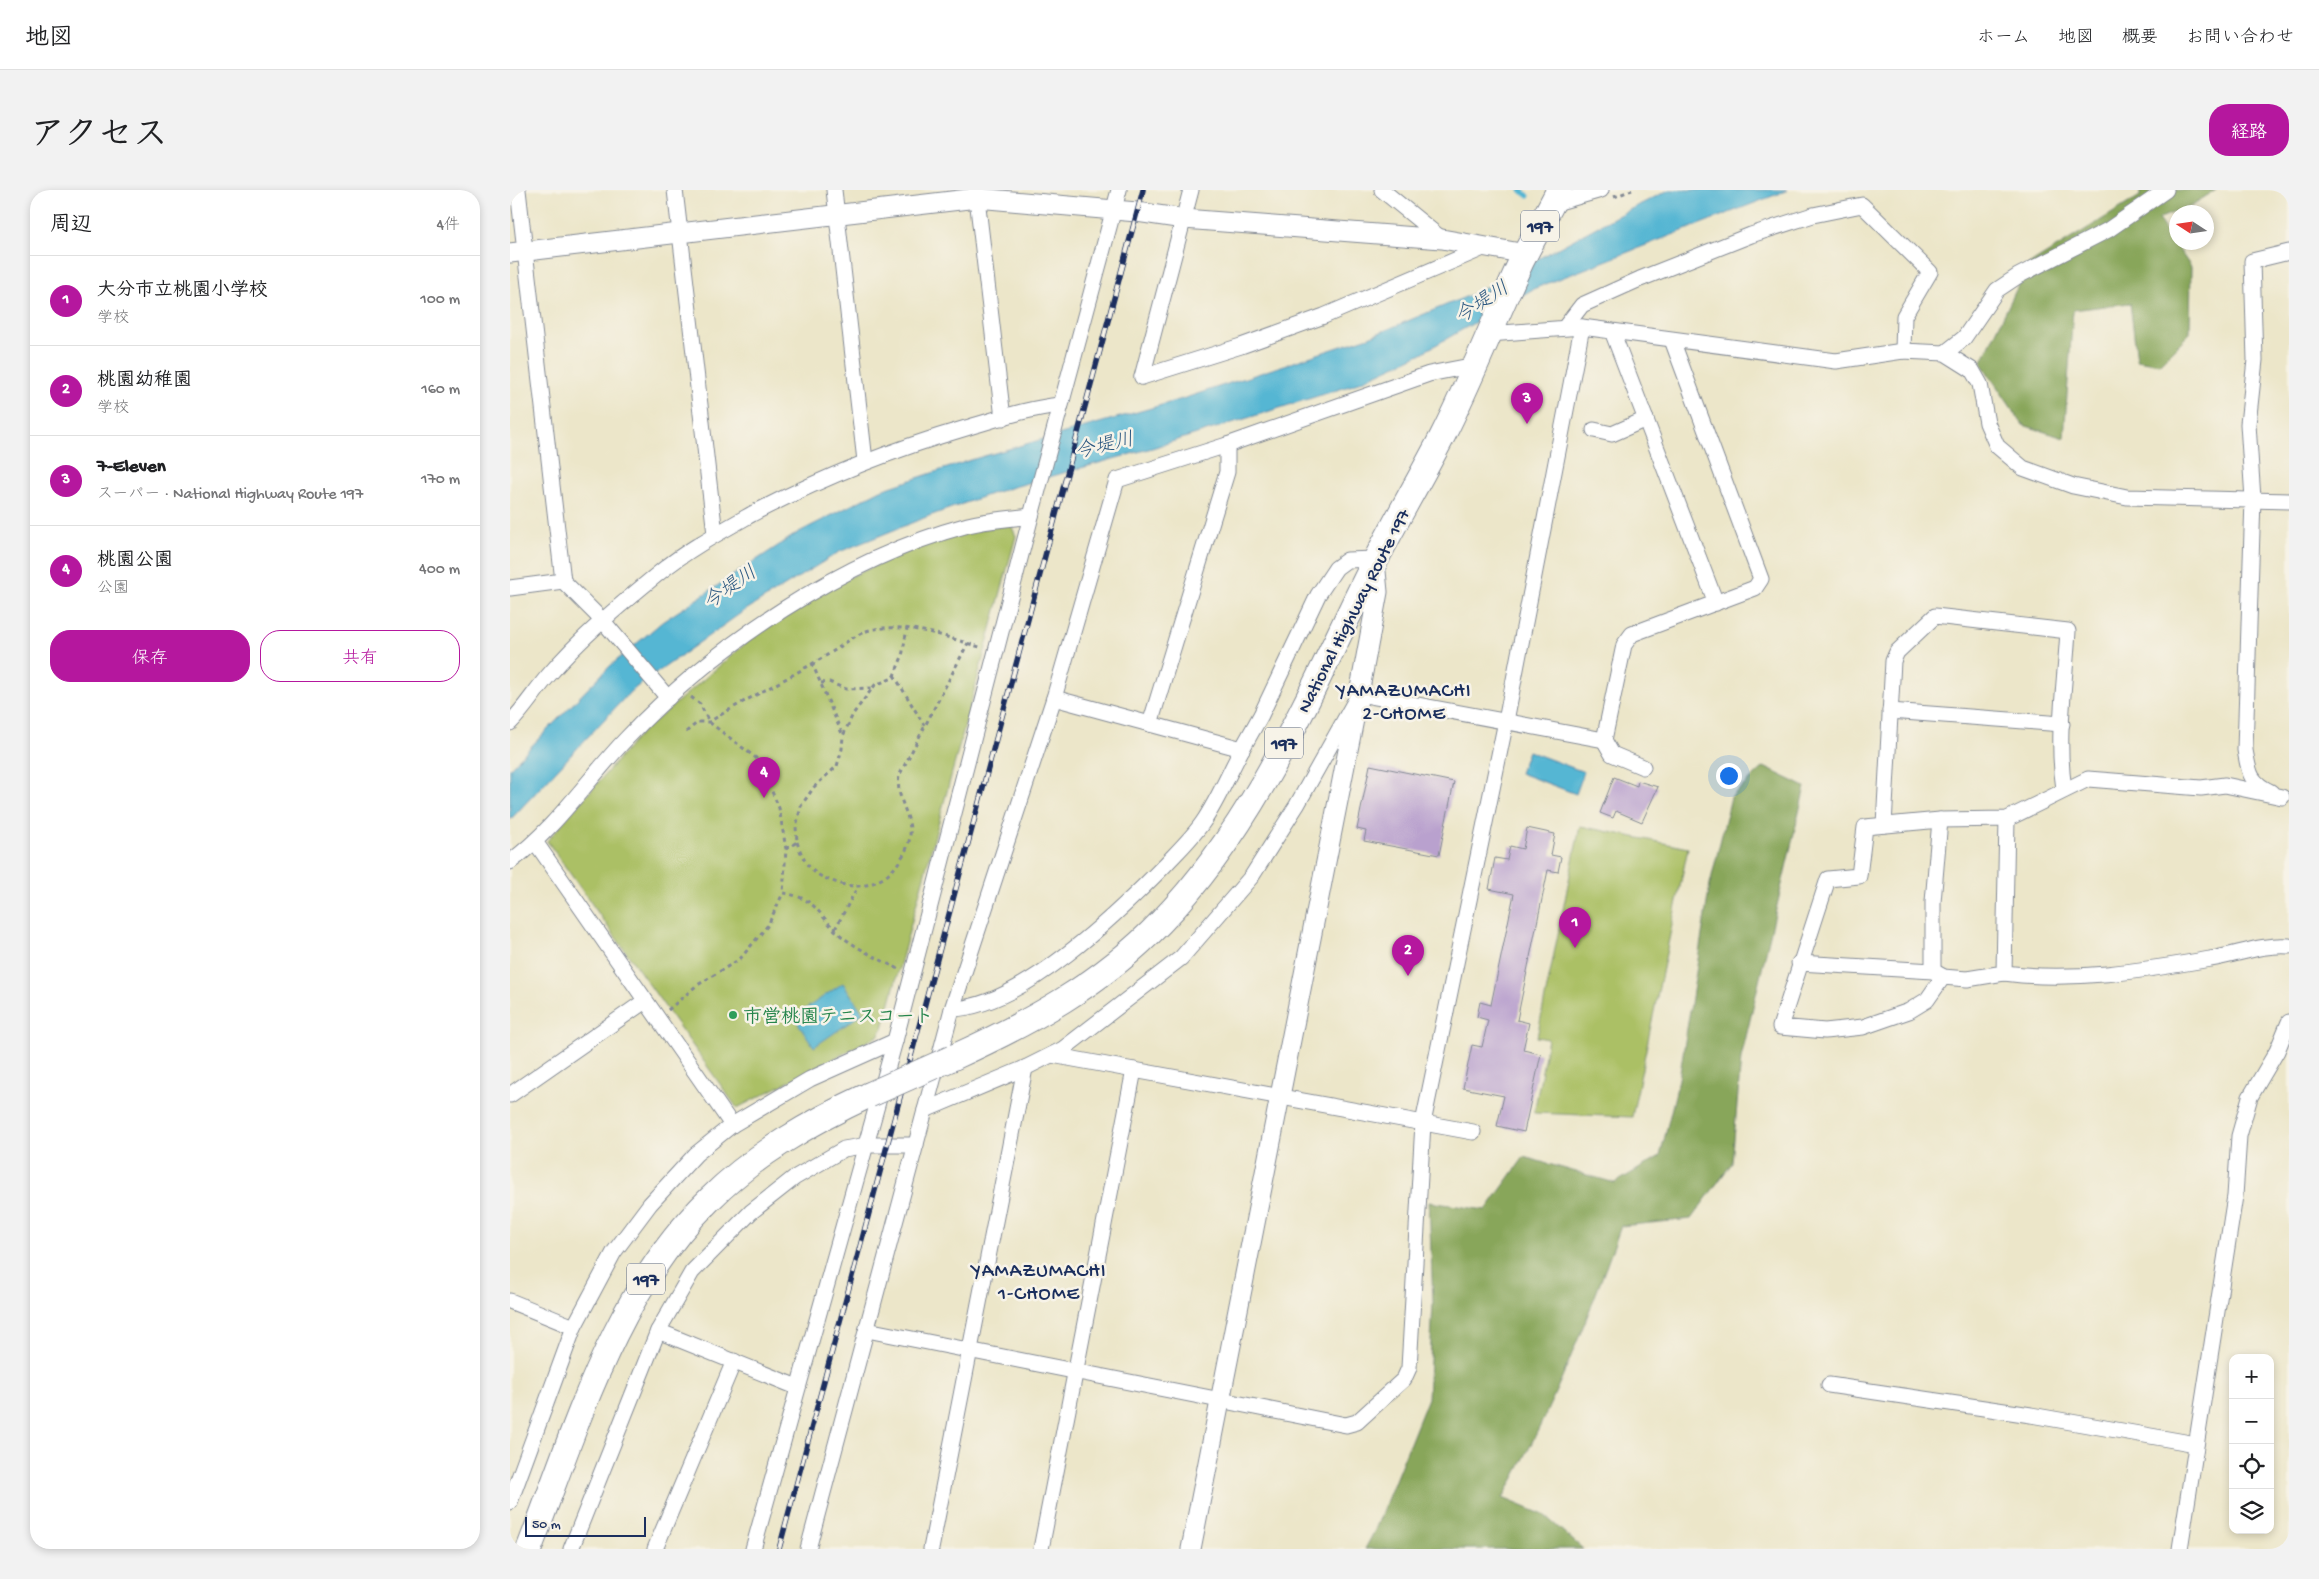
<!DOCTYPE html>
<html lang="ja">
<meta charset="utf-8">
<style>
body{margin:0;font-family:"Gochi Hand","Klee One",sans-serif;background:#f2f2f2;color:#202124}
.controls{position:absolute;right:15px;bottom:15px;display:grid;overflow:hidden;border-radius:10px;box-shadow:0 2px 8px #0003}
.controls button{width:45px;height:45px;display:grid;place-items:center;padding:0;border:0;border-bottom:1px solid #e0e0e0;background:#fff;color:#202124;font:25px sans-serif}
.compass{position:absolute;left:1659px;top:15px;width:45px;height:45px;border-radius:50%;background:#fff;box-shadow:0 2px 8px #0003;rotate:282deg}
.scale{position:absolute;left:15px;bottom:12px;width:121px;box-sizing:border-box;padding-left:5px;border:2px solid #1b2f5e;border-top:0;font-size:14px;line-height:18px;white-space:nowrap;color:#1b2f5e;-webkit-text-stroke:4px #f7f3e8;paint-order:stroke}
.you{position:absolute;left:1218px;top:585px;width:18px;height:18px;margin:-12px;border:4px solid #fff;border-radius:50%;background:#1a73e8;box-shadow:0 0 0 8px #1a73e833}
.badge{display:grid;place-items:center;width:32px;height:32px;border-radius:50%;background:#b5179e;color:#fff;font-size:16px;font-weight:700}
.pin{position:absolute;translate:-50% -41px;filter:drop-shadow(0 1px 2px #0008)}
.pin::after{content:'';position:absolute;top:26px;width:18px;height:15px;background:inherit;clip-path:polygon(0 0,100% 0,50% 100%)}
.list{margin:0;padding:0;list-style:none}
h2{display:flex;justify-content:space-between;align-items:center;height:65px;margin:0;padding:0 20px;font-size:21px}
h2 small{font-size:16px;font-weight:400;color:#757577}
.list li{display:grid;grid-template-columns:32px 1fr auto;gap:15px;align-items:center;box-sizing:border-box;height:90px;padding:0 20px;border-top:1px solid #e0e0e0}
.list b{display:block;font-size:19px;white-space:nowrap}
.list p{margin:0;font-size:16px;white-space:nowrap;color:#757577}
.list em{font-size:16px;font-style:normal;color:#757577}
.actions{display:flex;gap:10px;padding:15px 20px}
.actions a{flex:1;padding:11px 0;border:1px solid #b5179e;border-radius:20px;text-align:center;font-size:18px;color:#b5179e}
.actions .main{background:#b5179e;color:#fff}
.icon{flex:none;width:28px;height:28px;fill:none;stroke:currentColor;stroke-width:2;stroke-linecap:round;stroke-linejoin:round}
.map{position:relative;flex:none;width:1779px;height:1359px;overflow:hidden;border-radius:20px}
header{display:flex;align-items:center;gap:30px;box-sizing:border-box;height:70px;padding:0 25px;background:#fff;border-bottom:1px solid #e0e0e0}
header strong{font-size:24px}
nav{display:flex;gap:28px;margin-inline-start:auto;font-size:18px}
.intro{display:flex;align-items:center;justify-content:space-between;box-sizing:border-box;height:120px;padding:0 30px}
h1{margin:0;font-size:35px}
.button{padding:12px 22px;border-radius:20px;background:#b5179e;color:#fff;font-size:18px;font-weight:700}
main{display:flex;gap:30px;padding:0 30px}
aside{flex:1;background:#fff;border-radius:20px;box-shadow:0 2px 8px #0003}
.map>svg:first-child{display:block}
</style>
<header>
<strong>地図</strong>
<nav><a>ホーム</a><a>地図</a><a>概要</a><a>お問い合わせ</a></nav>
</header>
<div class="intro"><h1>アクセス</h1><a class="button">経路</a></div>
<main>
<aside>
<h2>周辺<small>4件</small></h2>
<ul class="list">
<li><span class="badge">1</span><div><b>大分市立桃園小学校</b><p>学校</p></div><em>100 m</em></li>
<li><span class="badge">2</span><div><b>桃園幼稚園</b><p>学校</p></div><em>160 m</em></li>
<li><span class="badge">3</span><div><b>7-Eleven</b><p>スーパー · National Highway Route 197</p></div><em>170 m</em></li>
<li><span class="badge">4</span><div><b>桃園公園</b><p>公園</p></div><em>400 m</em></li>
</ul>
<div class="actions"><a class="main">保存</a><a>共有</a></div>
</aside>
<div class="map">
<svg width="1779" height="1359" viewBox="0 0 1779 1359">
<rect width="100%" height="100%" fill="#f7f3e8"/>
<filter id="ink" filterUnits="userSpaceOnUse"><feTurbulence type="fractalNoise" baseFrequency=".02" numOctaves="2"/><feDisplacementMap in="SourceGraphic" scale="10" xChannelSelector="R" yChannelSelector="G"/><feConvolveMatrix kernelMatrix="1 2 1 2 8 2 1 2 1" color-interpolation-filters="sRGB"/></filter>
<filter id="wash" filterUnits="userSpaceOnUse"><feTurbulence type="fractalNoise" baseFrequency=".0096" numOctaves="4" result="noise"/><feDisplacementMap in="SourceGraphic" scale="20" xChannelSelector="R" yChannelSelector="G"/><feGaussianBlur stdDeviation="1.12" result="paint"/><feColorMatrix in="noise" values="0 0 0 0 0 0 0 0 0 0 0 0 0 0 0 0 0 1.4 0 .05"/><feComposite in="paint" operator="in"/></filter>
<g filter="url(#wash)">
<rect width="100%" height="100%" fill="#ece6c9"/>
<!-- green -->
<g fill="#abc065" stroke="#637862">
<polygon points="501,335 506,346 373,838 368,846 227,918 37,651 131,543 256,436 342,386 439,344"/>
<polygon points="1070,636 1178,658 1122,927 1024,923 1038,849 1027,847"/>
</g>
<!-- forest -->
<g fill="#88a65a" stroke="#526a5c">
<polygon points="1630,0 1706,0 1682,15 1648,29 1681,77 1680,143 1649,174 1627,170 1620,113 1563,120 1554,248 1513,235 1471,173 1518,75 1630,6"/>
<path d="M1254,577L1295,597L1231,868L1222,973L1181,1029L1111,1036C1078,1128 1041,1222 993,1308L1034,1325L1073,1359H855L865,1340L918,1208L923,1113L919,1012L976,1020L1014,967L1105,993L1150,966L1169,889L1200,694L1221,607Z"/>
</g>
<!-- water -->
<g fill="#54b6d3" stroke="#387298">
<polygon points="1159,0 1278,0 1023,99 910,164 843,195 642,258 486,302 419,326 329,362 231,423 121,501 0,630 0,578 99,477 152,432 289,342 371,300 464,269 669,210 859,147 965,103 1105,27"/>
<polygon points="1018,561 1074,582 1066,604 1010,583"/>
<polygon points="333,793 353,823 304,857 284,827"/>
</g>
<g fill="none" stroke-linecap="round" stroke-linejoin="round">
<!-- stream -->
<polyline stroke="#54b6d3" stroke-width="5" points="1011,0 1018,6"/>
</g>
<g id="blocks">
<!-- building -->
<g fill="#b9a1ce">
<polygon points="860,575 944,592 929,665 854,651 856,641 847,639"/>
<polygon points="1104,587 1127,596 1128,591 1148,597 1132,632 1106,621 1103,628 1090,623"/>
<polygon points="1017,638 1045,644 1041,665 1051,667 1048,682 1038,680 1007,830 1019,833 1013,860 1031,864 1014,942 987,936 994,906 953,898 962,855 972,857 978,830 967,827 970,812 981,815 1004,704 979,699 985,668 997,670 1000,656 1013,659"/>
</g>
</g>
</g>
<g filter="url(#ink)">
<use href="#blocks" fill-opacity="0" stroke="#848a94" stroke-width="1"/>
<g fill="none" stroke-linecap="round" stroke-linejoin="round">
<defs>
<g id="minor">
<polyline points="8,0 53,391 93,431 158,508"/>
<polyline points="165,0 205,344"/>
<polyline points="324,0 355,271"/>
<polyline points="466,0 493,228"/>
<polyline points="872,0 932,49"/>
<polyline points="1042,14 1091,0"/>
<polyline points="1055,137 1072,115 1130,89 1241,45 1303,25 1352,15 1420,82 1394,126 1393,161"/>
<polyline points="1102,141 1206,413"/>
<polyline points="979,144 1072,137 1326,171 1393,161 1435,163 1462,180 1470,194 1477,233 1487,256 1513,278 1563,296 1617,307 1779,311"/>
<polyline points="1435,163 1454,148 1487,100 1508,86 1598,40 1656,0"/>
<polyline points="632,187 731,156 814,126 978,56"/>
<polyline points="632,187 681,0"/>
<polyline points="1084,240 1102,244 1136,229"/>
<polyline points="0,398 53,391"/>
<polyline points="1380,521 1552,534"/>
<path d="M0,533C14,519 25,501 38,486C70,448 111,414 149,383C177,360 210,342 242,324C311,288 381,260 456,238C487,229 519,218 551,215"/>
<polyline points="640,534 717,282 717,255"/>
<polyline points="732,559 751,525 808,405 826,378 837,370 865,369"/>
<polyline points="1133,577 1102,564 1094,550 1114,455 1122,444 1245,398 1251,389 1162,150"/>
<path d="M1761,602C1739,592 1739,582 1735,560L1743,309L1738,234L1745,170L1742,71L1779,62"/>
<polyline points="1497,629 1494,783 1457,789 1433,787 1417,810 1399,821 1353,837 1315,841 1270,837 1318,689 1349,686 1355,637 1430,630 1497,629 1578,589 1691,598 1715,595 1772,607"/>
<path d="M1374,635L1383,471L1387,462L1425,426L1558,441C1555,493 1546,548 1554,599"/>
<polyline points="26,653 222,935"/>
<path d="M0,672C46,638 77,590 116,549C205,455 332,369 458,335C478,330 500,329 521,326"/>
<polyline points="1289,773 1423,781 1432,786"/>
<polyline points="1423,781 1423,712 1430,630"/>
<path d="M1494,783C1562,792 1632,781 1700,769C1728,765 1750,754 1779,756"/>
<path d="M442,819C512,817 608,723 655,675C668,661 682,648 693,632C708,610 719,583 732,559L544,508"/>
<polyline points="542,865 963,942"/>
<polyline points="0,905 135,811"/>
<polyline points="415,920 515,878 553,859 671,768 742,686 787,615 849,504 1094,550"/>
<polyline points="0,1111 64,1137"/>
<polyline points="357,1140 836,1235 847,1232 894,1189 899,1178 913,933 996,531 1072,137"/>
<polyline points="148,1141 287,1197"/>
<polyline points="1319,1195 1521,1225 1686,1254"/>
<polyline points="0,1312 64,1137 104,1062 140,1014 186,964 222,935 300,889 385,851"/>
<polyline points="61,1359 148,1141 182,1082 241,1022 284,988 334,959 357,955 406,955"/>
<polyline points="145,1359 224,1171"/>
<polyline points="243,1359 385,851 521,326 609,0"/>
<polyline points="298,1359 442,819 544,508 607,290 717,255 919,184 965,175"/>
<polyline points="421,1359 515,878"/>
<polyline points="531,1359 624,880"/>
<polyline points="1670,1359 1725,1006 1729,946 1740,907 1767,861 1779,832"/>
</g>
<g id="tertiary">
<polyline points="0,63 467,8 627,22 674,29 932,49 1016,64"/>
<polyline points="681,1359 849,504 868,402 865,371"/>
</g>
<g id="trunk">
<path d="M442,868C519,833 592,794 651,732C744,636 797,510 855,391C879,342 907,295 932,247C961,190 984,130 1011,72C1023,48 1037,24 1049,0"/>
<path d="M19,1359C66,1238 104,1103 199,1010C245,964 301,932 359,905"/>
</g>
</defs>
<!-- minor casing -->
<use href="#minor" stroke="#848a94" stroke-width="17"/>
<!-- tertiary casing -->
<use href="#tertiary" stroke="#848a94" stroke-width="21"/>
<!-- trunk casing -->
<use href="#trunk" stroke="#848a94" stroke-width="27"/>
<!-- path -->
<g stroke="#848a94" stroke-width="3" stroke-dasharray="4 4" stroke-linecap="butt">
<polyline points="1104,7 1122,0"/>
<polyline points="302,473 333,546"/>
<polyline points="384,485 414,535"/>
<polyline points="311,493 319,492 336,499 362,498"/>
<polyline points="181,507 190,514 199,532 246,568 254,583 269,618 276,659 273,703"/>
<path d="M176,542L188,532H199C239,507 282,487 322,462C335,454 349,441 365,439C401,433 439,448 473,458"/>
<path d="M287,652C296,679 304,686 331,694C348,698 360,696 375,687C383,681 387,675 392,667C414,633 384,616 389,586L458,453"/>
<polyline points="276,659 287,652 286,637 291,616 304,597 327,576 332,559 333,546 343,524 365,495 383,488 392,467 397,438"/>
<polyline points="325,739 347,698"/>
<path d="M158,820L186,796L230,769L258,735L273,703C306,708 307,723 328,743C342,756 372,771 389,779"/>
</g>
<!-- minor -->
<use href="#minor" stroke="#fff" stroke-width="15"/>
<!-- tertiary -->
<use href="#tertiary" stroke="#fff" stroke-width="19"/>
<!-- trunk -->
<use href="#trunk" stroke="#fff" stroke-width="25"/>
<defs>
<polyline id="rail" points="269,1359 633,0"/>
</defs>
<!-- rail casing -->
<use href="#rail" stroke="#1b2f5e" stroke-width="5.5"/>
<!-- rail -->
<use href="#rail" stroke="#f7f3e8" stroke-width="4" stroke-dasharray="11" stroke-linecap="butt"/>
<defs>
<polyline id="trunk-bridge" points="359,905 442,868"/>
</defs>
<!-- trunk-bridge casing -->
<use href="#trunk-bridge" stroke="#848a94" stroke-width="27" stroke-linecap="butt"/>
<!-- trunk-bridge -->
<use href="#trunk-bridge" stroke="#fff" stroke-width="25"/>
</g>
</g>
<!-- markers -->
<circle fill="#2e9e5b" stroke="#f7f3e8" stroke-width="2" cx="223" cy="825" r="5"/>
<g text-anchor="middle" stroke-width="5" stroke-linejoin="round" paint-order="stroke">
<!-- shield labels -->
<g fill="#f7f3e8" stroke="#5d6a87" stroke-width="1">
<rect x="1011" y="20.5" width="38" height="31" rx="4"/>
<rect x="755" y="537.5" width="38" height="31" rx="4"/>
<rect x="117" y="1073.5" width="38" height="31" rx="4"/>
</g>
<g font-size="18" font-weight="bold" fill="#1b2f5e">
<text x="1030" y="42">197</text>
<text x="774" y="559">197</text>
<text x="136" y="1095">197</text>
</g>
<!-- street labels -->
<g font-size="19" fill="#1b2f5e" stroke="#f7f3e8">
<text transform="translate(842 420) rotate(-63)" y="7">National Highway Route 197</text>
</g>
<!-- leisure labels -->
<g font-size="19" font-weight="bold" fill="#27864d" stroke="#f7f3e8" text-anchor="start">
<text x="233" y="832">市営桃園テニスコート</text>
</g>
<!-- water labels -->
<g font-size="20" font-style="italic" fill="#2c5881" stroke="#f7f3e8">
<text transform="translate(971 111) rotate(-33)" y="7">今堤川</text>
<text transform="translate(594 254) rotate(-13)" y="7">今堤川</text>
<text transform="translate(219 396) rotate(-35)" y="7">今堤川</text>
</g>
<!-- neighbourhood labels -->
<g font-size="20" letter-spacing="1" fill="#1b2f5e" stroke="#f7f3e8">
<text x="894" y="506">YAMAZUMACHI<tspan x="894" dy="23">2-CHOME</tspan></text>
<text x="529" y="1086">YAMAZUMACHI<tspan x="529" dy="23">1-CHOME</tspan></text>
</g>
</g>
</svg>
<div class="controls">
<button>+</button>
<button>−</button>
<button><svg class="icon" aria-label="locate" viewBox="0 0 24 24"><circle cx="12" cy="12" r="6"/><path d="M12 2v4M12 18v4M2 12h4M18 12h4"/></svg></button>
<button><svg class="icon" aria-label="layers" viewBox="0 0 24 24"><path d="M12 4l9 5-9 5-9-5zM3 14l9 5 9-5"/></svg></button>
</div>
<svg class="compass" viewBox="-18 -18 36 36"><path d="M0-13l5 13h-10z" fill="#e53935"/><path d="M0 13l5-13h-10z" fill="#757577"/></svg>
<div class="scale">50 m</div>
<div class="you"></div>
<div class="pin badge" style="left:1065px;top:758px">1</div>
<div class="pin badge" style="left:898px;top:786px">2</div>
<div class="pin badge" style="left:1017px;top:234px">3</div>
<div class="pin badge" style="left:254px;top:608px">4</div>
</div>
</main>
